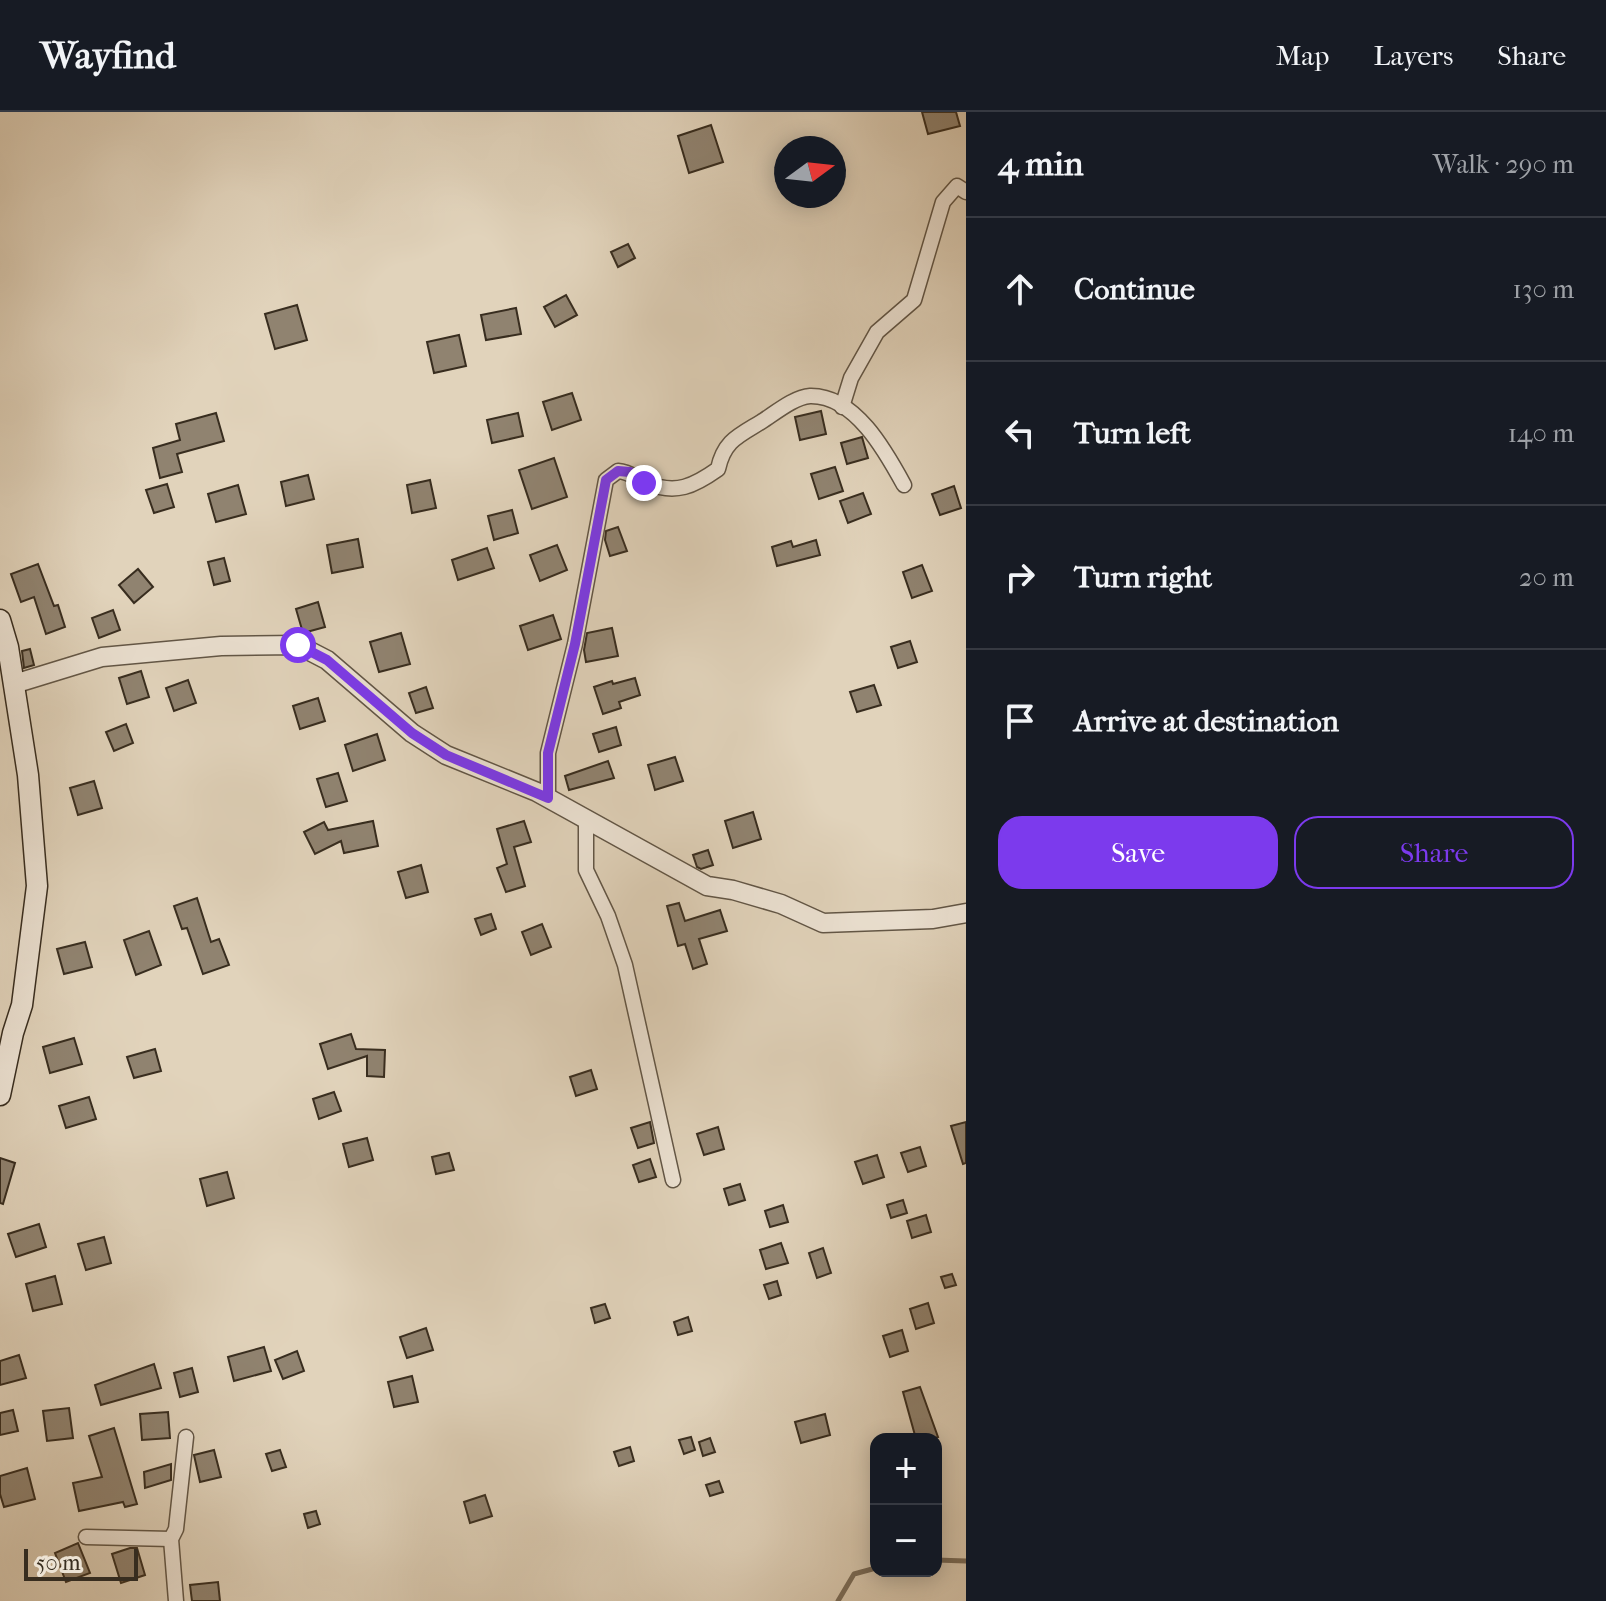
<!DOCTYPE html>
<meta charset="utf-8">
<style>
body{margin:0;font-family:"IM FELL French Canon",serif;background:#242831;color:#f1f3f6}
.controls{position:absolute;right:24px;bottom:24px;display:grid;overflow:hidden;border-radius:16px;box-shadow:0 4px 20px #0003}
.controls button{width:72px;height:72px;display:grid;place-items:center;padding:0;border:0;border-bottom:2px solid #363941;background:#171b24;color:#f1f3f6;font:40px sans-serif}
.compass{position:absolute;left:774px;top:24px;width:72px;height:72px;border-radius:50%;background:#171b24;box-shadow:0 4px 20px #0003;rotate:75deg}
.scale{position:absolute;left:24px;bottom:20px;width:114px;box-sizing:border-box;padding-left:8px;border:4px solid #382d1f;border-top:0;font-size:22px;line-height:28px;white-space:nowrap;color:#382d1f;-webkit-text-stroke:6px #ece2d3;paint-order:stroke}
.stop{position:absolute;width:24px;height:24px;margin:-18px;border:6px solid #7c3aed;border-radius:50%;background:#fff}
.stop.end{background:#7c3aed;border-color:#fff;box-shadow:0 2px 8px #0008}
.list{margin:0;padding:0;list-style:none}
h2{display:flex;justify-content:space-between;align-items:center;height:104px;margin:0;padding:0 32px;font-size:34px}
h2 small{font-size:26px;font-weight:400;color:#9ea1a6}
.list li{display:grid;grid-template-columns:52px 1fr auto;gap:24px;align-items:center;box-sizing:border-box;height:144px;padding:0 32px;border-top:2px solid #363941}
.list b{display:block;font-size:30px;white-space:nowrap}
.list em{font-size:26px;font-style:normal;color:#9ea1a6}
.actions{display:flex;gap:16px;padding:24px 32px}
.actions a{flex:1;padding:18px 0;border:2px solid #7c3aed;border-radius:24px;text-align:center;font-size:28px;color:#7c3aed}
.actions .main{background:#7c3aed;color:#fff}
.icon{flex:none;width:44px;height:44px;fill:none;stroke:currentColor;stroke-width:2;stroke-linecap:round;stroke-linejoin:round}
.map{position:relative;flex:none;width:966px;height:1489px;overflow:hidden}
header{display:flex;align-items:center;gap:48px;box-sizing:border-box;height:112px;padding:0 40px;background:#171b24;border-bottom:2px solid #363941}
header strong{font-size:38px}
nav{display:flex;gap:44px;margin-inline-start:auto;font-size:28px}
main{display:flex}
aside{flex:1;background:#171b24}
.map>svg:first-child{display:block}
</style>
<header>
<strong>Wayfind</strong>
<nav><a>Map</a><a>Layers</a><a>Share</a></nav>
</header>
<main>
<div class="map">
<svg width="966" height="1489" viewBox="0 0 966 1489">
<rect width="100%" height="100%" fill="#e1d3bb"/>
<filter id="stains"><feTurbulence type="fractalNoise" baseFrequency=".0025" numOctaves="4"/><feColorMatrix values="0 0 0 0 .2 0 0 0 0 .09 0 0 0 0 .02 0 0 0 .5 -.17"/></filter>
<radialGradient id="worn" r=".72"><stop offset=".6" stop-color="#630" stop-opacity="0"/><stop offset="1" stop-color="#630" stop-opacity=".3"/></radialGradient>
<g fill="none" stroke-linecap="round" stroke-linejoin="round">
<!-- stream -->
<g stroke="#7b6f5d" stroke-width="5">
<polyline points="936,1448 966,1449"/>
<polyline points="838,1489 854,1462 876,1456"/>
</g>
</g>
<!-- building -->
<g fill="#908370" stroke="#382d1f" stroke-width="2">
<polygon points="922,0 956,0 960,14 928,22"/>
<polygon points="711,13 723,50 689,61 678,24"/>
<polygon points="628,132 635,146 618,155 611,140"/>
<polygon points="566,183 577,203 555,215 544,195"/>
<polygon points="297,193 307,228 275,237 265,202"/>
<polygon points="516,196 521,222 486,228 481,203"/>
<polygon points="459,223 466,254 434,261 427,230"/>
<polygon points="572,281 581,308 552,318 543,290"/>
<polygon points="821,299 826,322 800,328 795,305"/>
<polygon points="216,301 224,329 177,342 182,360 160,366 153,336 180,328 176,312"/>
<polygon points="518,301 523,324 492,331 487,308"/>
<polygon points="862,325 868,346 847,352 841,331"/>
<polygon points="554,346 567,385 532,397 519,358"/>
<polygon points="835,355 843,379 819,387 811,362"/>
<polygon points="308,363 314,387 286,394 281,370"/>
<polygon points="430,368 436,396 412,401 407,373"/>
<polygon points="167,372 174,395 154,401 146,378"/>
<polygon points="238,373 246,402 216,410 208,382"/>
<polygon points="954,374 961,396 940,403 932,382"/>
<polygon points="863,381 871,402 848,411 840,389"/>
<polygon points="512,398 518,421 494,428 488,404"/>
<polygon points="618,415 627,439 610,444 605,428 606,419"/>
<polygon points="358,427 363,455 332,461 327,433"/>
<polygon points="816,428 820,443 777,454 772,435 791,429 793,435"/>
<polygon points="557,433 567,458 540,469 530,443"/>
<polygon points="487,436 494,456 458,468 452,448"/>
<polygon points="224,446 230,469 214,473 208,450"/>
<polygon points="38,452 54,494 58,493 65,515 46,522 34,485 21,490 11,462"/>
<polygon points="922,453 932,479 912,486 903,460"/>
<polygon points="138,457 153,475 134,491 119,473"/>
<polygon points="318,490 325,515 303,521 296,497"/>
<polygon points="113,498 120,518 99,526 92,506"/>
<polygon points="553,503 561,527 528,538 520,514"/>
<polygon points="612,516 618,544 586,550 584,538 587,521"/>
<polygon points="401,521 410,552 379,560 370,530"/>
<polygon points="910,529 917,550 898,556 891,535"/>
<polygon points="30,537 34,553 24,556 22,539"/>
<polygon points="141,559 149,585 127,592 119,566"/>
<polygon points="635,566 640,583 619,590 621,596 603,602 594,575 612,569 613,572"/>
<polygon points="188,568 196,591 174,599 166,576"/>
<polygon points="874,573 881,593 857,600 850,580"/>
<polygon points="426,575 433,596 416,601 409,581"/>
<polygon points="318,586 325,609 300,617 293,594"/>
<polygon points="126,612 133,631 114,639 106,620"/>
<polygon points="616,615 621,633 599,640 593,622"/>
<polygon points="377,622 385,648 353,659 345,633"/>
<polygon points="675,645 683,669 655,678 648,653"/>
<polygon points="608,649 614,666 569,678 565,664"/>
<polygon points="338,661 347,689 326,695 317,667"/>
<polygon points="94,669 102,696 78,703 70,676"/>
<polygon points="753,700 761,727 733,736 725,709"/>
<polygon points="373,709 378,734 344,741 341,729 315,742 304,720 324,710 328,718"/>
<polygon points="524,709 531,730 514,735 525,774 506,780 497,756 507,752 497,717"/>
<polygon points="708,738 713,753 701,757 697,755 693,743"/>
<polygon points="421,753 428,780 406,786 398,760"/>
<polygon points="197,786 211,830 219,827 229,853 203,862 187,816 182,817 174,794"/>
<polygon points="679,791 685,809 720,798 727,819 699,827 707,852 693,857 685,832 678,834 667,794"/>
<polygon points="491,802 496,817 481,823 475,807"/>
<polygon points="542,812 551,835 531,843 522,820"/>
<polygon points="149,819 161,853 136,863 124,828"/>
<polygon points="85,830 92,855 64,862 57,837"/>
<polygon points="351,922 356,937 385,938 384,965 367,964 367,944 328,957 320,932"/>
<polygon points="74,926 82,952 50,961 43,935"/>
<polygon points="155,937 161,959 134,966 127,945"/>
<polygon points="591,958 597,977 576,984 570,965"/>
<polygon points="334,980 341,999 319,1007 313,987"/>
<polygon points="89,985 96,1007 66,1016 59,994"/>
<polygon points="650,1010 654,1031 638,1036 631,1016"/>
<polygon points="966,1010 966,1051 963,1052 951,1014"/>
<polygon points="718,1015 724,1037 704,1043 697,1022"/>
<polygon points="367,1026 373,1048 349,1055 343,1032"/>
<polygon points="920,1035 926,1054 908,1060 901,1041"/>
<polygon points="449,1041 454,1058 436,1062 432,1045"/>
<polygon points="877,1043 884,1065 863,1072 855,1050"/>
<polygon points="0,1046 15,1051 3,1092 0,1091"/>
<polygon points="650,1047 656,1065 639,1070 633,1053"/>
<polygon points="227,1060 234,1086 207,1094 200,1067"/>
<polygon points="740,1072 745,1088 729,1093 724,1077"/>
<polygon points="903,1088 907,1101 891,1106 887,1093"/>
<polygon points="783,1093 788,1110 770,1115 765,1099"/>
<polygon points="926,1103 931,1120 912,1126 907,1109"/>
<polygon points="39,1112 46,1135 16,1145 8,1122"/>
<polygon points="104,1125 111,1151 86,1158 78,1132"/>
<polygon points="781,1131 788,1151 766,1157 760,1138"/>
<polygon points="823,1136 831,1161 817,1166 809,1141"/>
<polygon points="952,1162 956,1173 945,1176 941,1165"/>
<polygon points="55,1164 62,1192 33,1199 26,1172"/>
<polygon points="777,1169 781,1183 769,1187 764,1173"/>
<polygon points="928,1191 934,1211 916,1217 910,1197"/>
<polygon points="605,1192 610,1206 595,1211 591,1196"/>
<polygon points="688,1205 692,1219 678,1223 674,1210"/>
<polygon points="426,1216 433,1238 407,1246 400,1225"/>
<polygon points="902,1218 908,1239 890,1245 883,1224"/>
<polygon points="264,1235 271,1259 234,1269 228,1245"/>
<polygon points="297,1239 304,1259 283,1267 275,1248"/>
<polygon points="19,1243 26,1266 0,1273 0,1249"/>
<polygon points="154,1252 161,1276 101,1293 95,1273"/>
<polygon points="192,1256 198,1280 180,1285 174,1261"/>
<polygon points="412,1264 418,1290 394,1295 388,1270"/>
<polygon points="920,1275 938,1325 931,1327 916,1327 903,1280"/>
<polygon points="69,1296 73,1326 47,1329 43,1299"/>
<polygon points="13,1298 18,1319 0,1323 0,1301"/>
<polygon points="168,1300 170,1326 142,1328 140,1302"/>
<polygon points="825,1302 830,1323 801,1331 795,1310"/>
<polygon points="114,1316 137,1392 125,1395 123,1390 79,1399 73,1371 102,1365 89,1324"/>
<polygon points="691,1325 695,1338 684,1342 679,1328"/>
<polygon points="710,1326 715,1340 703,1344 699,1330"/>
<polygon points="630,1335 634,1349 619,1354 614,1340"/>
<polygon points="214,1338 221,1365 200,1370 194,1343"/>
<polygon points="280,1338 286,1355 272,1359 266,1342"/>
<polygon points="171,1352 171,1368 145,1376 144,1360"/>
<polygon points="27,1356 35,1387 4,1395 0,1382 0,1364"/>
<polygon points="719,1369 723,1380 710,1384 706,1373"/>
<polygon points="485,1383 492,1404 470,1411 464,1390"/>
<polygon points="316,1399 320,1412 308,1416 304,1402"/>
<polygon points="78,1431 90,1461 66,1470 55,1441"/>
<polygon points="130,1436 137,1436 145,1463 121,1471 112,1442"/>
<polygon points="218,1470 220,1489 192,1489 190,1473"/>
</g>
<g fill="none" stroke-linecap="round" stroke-linejoin="round">
<defs>
<g id="minor">
<polyline points="842,295 851,266 877,220 914,188 943,90 957,74 966,80"/>
<path d="M548,686V641L575,532L606,368L618,359C631,360 636,367 647,371C676,383 694,374 718,357C724,329 738,324 761,310C774,302 794,285 810,284C855,283 886,340 904,373"/>
<polyline points="586,706 586,758 608,804 625,853 673,1068"/>
<polyline points="86,1425 171,1427"/>
<polyline points="176,1489 171,1427 176,1417 186,1325"/>
</g>
<polyline id="tertiary" points="14,572 102,545 221,534 298,533 327,548 412,621 446,643 537,680 707,774 733,778 781,792 823,811 933,807 966,801"/>
<polyline id="secondary" points="0,508 8,535 28,663 37,774 22,893 13,921 0,983"/>
</defs>
<!-- minor casing -->
<use href="#minor" stroke="#625646" stroke-width="17"/>
<!-- tertiary casing -->
<use href="#tertiary" stroke="#625646" stroke-width="21"/>
<!-- secondary casing -->
<use href="#secondary" stroke="#382d1f" stroke-width="23"/>
<!-- minor -->
<use href="#minor" stroke="#ece2d3" stroke-width="14"/>
<!-- tertiary -->
<use href="#tertiary" stroke="#ece2d3" stroke-width="18"/>
<!-- secondary -->
<use href="#secondary" stroke="#ece2d3" stroke-width="20"/>
</g>
<g fill="none" stroke-linecap="round" stroke-linejoin="round">
<!-- route -->
<polyline stroke="#7c3aed" stroke-width="10" points="298,533 327,548 412,621 446,643 548,686 548,641 575,532 606,368 618,359 630,360 644,371"/>
</g>
<rect width="100%" height="100%" filter="url(#stains)"/>
<rect width="100%" height="100%" fill="url(#worn)"/>
</svg>
<div class="controls">
<button>+</button>
<button>−</button>
</div>
<svg class="compass" viewBox="-18 -18 36 36"><path d="M0-13l5 13h-10z" fill="#e53935"/><path d="M0 13l5-13h-10z" fill="#9ea1a6"/></svg>
<div class="scale">50 m</div>
<div class="stop" style="left:298px;top:533px"></div>
<div class="stop end" style="left:644px;top:371px"></div>
</div>
<aside>
<h2>4 min<small>Walk · 290 m</small></h2>
<ul class="list">
<li><svg class="icon" aria-label="ahead" viewBox="0 0 24 24"><path d="M12 20V5M6 11l6-6 6 6"/></svg><div><b>Continue</b></div><em>130 m</em></li>
<li><svg class="icon" aria-label="left" viewBox="0 0 24 24"><path d="M17 20v-9H6M10 6l-5 5 5 5"/></svg><div><b>Turn left</b></div><em>140 m</em></li>
<li><svg class="icon" aria-label="right" viewBox="0 0 24 24"><path d="M7 20v-9h11M14 6l5 5-5 5"/></svg><div><b>Turn right</b></div><em>20 m</em></li>
<li><svg class="icon" aria-label="arrive" viewBox="0 0 24 24"><path d="M6 21V4h12l-3 4 3 4H6"/></svg><div><b>Arrive at destination</b></div></li>
</ul>
<div class="actions"><a class="main">Save</a><a>Share</a></div>
</aside>
</main>
